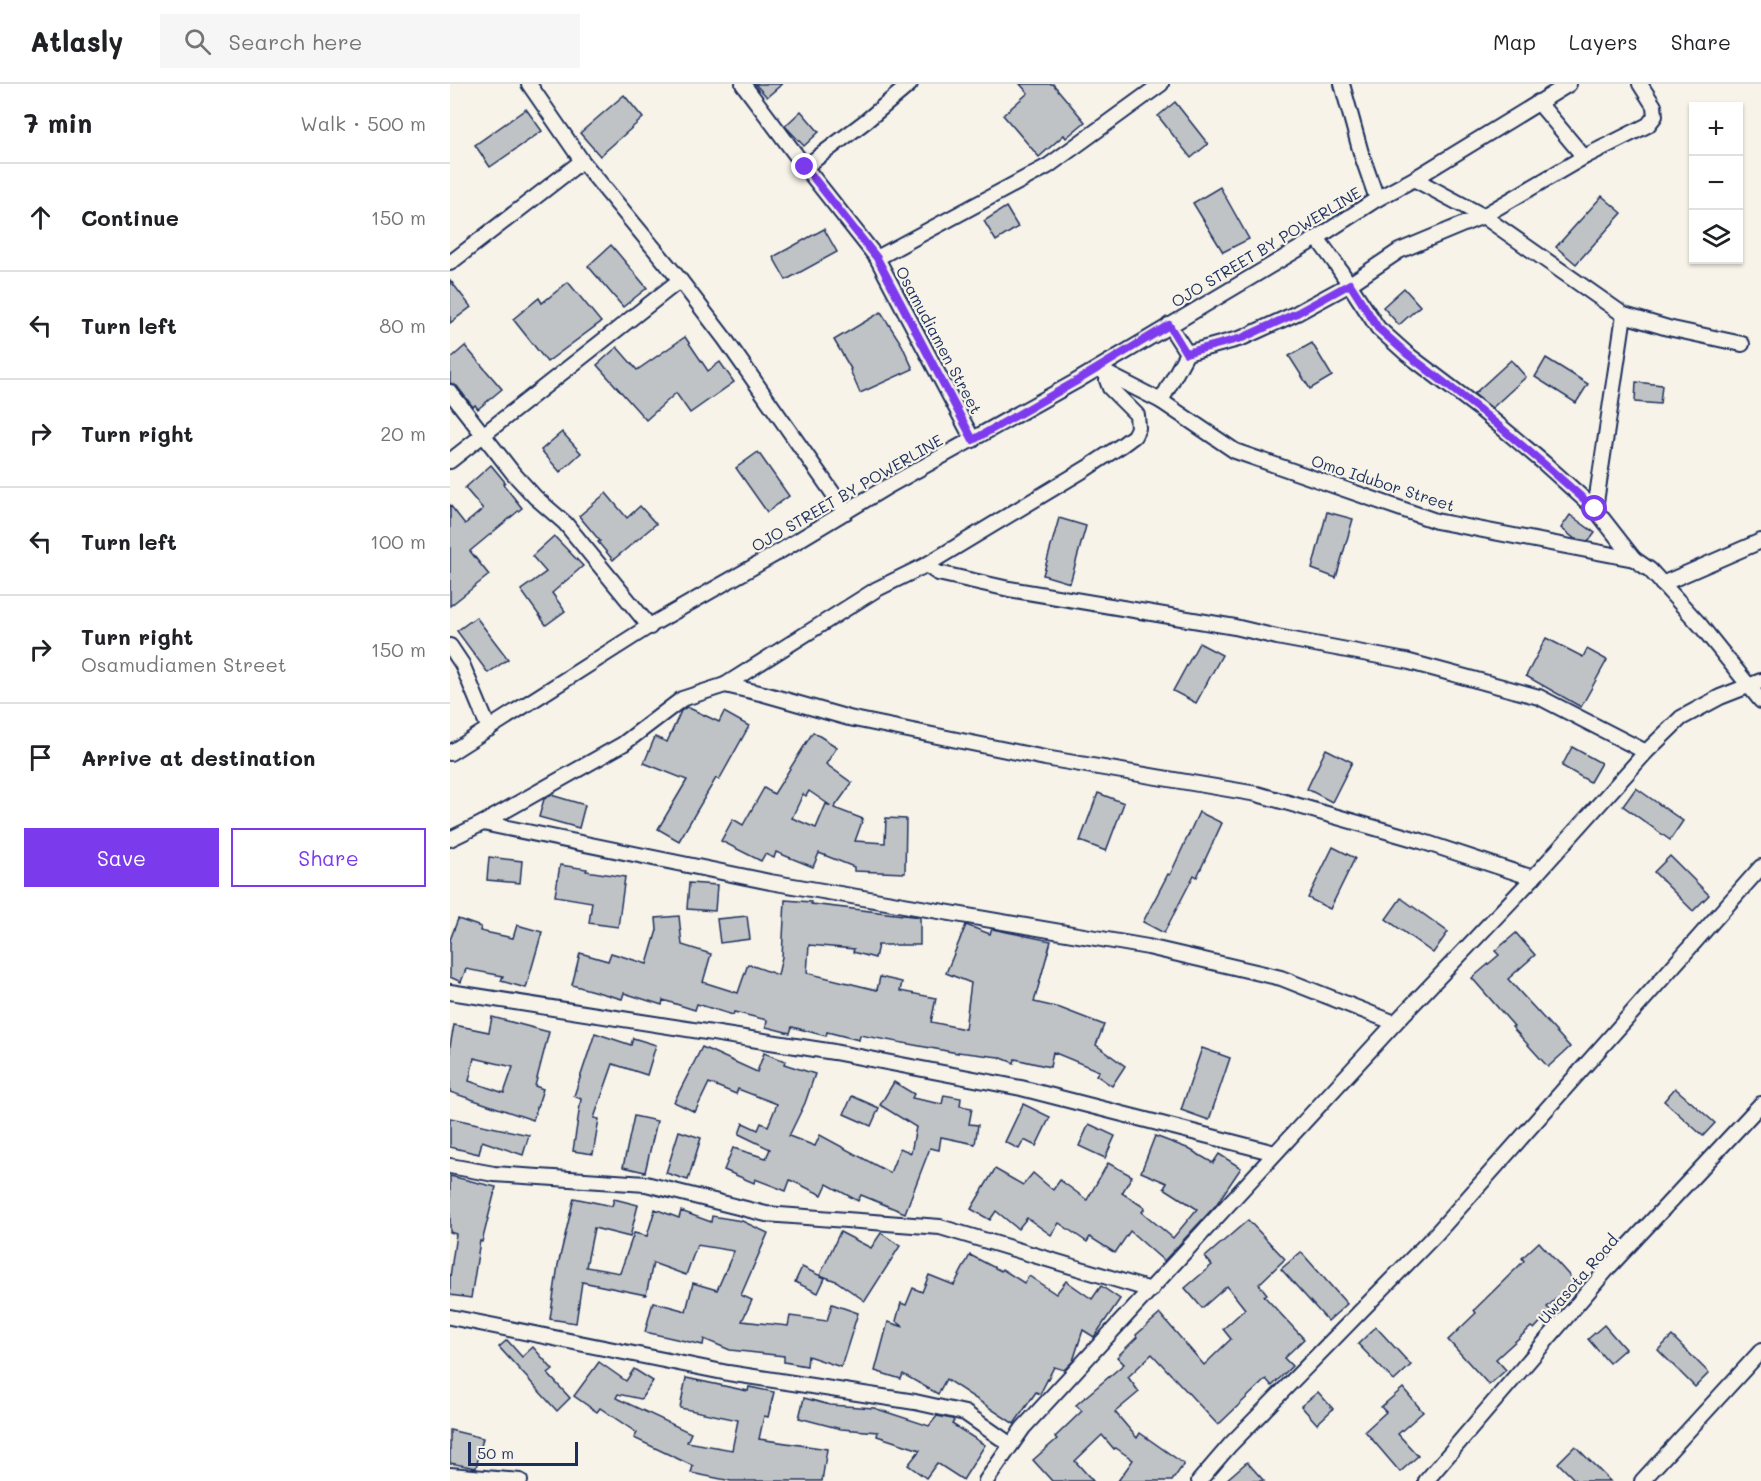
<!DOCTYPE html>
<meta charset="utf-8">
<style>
body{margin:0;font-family:Mali,sans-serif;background:#f6f6f6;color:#202124}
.controls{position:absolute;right:18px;top:18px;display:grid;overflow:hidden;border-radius:0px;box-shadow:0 2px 4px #0004}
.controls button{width:54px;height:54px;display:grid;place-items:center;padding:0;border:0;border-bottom:2px solid #e0e0e0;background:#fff;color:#202124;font:30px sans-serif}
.scale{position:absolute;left:18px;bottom:15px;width:110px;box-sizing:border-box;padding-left:6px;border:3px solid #1b2f5e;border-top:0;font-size:16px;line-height:21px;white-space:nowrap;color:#1b2f5e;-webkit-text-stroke:4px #f7f3e8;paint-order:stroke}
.stop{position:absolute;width:18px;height:18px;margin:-14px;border:4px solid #7c3aed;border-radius:50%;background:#fff}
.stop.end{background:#7c3aed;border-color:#fff;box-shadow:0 2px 6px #0008}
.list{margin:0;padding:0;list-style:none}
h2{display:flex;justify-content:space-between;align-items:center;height:78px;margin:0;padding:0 24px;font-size:26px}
h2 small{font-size:20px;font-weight:400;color:#757577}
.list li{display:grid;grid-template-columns:39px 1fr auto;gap:18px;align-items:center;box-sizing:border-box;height:108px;padding:0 24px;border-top:2px solid #e0e0e0}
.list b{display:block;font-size:22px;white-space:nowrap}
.list p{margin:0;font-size:20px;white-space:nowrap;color:#757577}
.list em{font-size:20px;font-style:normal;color:#757577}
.actions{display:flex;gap:12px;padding:18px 24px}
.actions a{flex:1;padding:14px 0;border:2px solid #7c3aed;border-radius:0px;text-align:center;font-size:21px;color:#7c3aed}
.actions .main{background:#7c3aed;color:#fff}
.icon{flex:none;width:33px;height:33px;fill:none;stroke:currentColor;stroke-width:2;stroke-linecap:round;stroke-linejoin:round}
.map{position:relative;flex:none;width:1311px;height:1397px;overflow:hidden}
header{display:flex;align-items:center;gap:36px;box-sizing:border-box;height:84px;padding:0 30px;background:#fff;border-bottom:2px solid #e0e0e0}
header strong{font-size:28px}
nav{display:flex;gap:33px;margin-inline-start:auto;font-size:21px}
.search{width:420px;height:54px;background:#f6f6f6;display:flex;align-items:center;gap:15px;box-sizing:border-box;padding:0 21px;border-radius:0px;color:#757577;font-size:22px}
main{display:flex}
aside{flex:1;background:#fff}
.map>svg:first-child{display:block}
</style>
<header>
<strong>Atlasly</strong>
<div class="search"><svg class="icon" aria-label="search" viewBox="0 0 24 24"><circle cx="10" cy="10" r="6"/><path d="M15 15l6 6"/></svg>Search here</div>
<nav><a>Map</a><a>Layers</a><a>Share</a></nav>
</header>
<main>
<aside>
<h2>7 min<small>Walk · 500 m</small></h2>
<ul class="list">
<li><svg class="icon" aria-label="ahead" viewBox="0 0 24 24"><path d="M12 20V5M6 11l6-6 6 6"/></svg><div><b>Continue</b></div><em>150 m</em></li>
<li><svg class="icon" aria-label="left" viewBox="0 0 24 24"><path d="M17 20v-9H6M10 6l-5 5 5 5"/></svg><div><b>Turn left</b></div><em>80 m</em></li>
<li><svg class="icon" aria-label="right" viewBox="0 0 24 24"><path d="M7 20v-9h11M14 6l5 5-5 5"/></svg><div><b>Turn right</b></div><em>20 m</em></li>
<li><svg class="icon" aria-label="left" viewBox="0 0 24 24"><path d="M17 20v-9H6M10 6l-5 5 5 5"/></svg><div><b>Turn left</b></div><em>100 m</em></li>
<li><svg class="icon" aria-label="right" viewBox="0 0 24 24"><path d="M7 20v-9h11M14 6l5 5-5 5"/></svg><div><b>Turn right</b><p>Osamudiamen Street</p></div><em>150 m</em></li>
<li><svg class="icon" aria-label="arrive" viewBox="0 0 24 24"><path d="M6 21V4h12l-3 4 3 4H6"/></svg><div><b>Arrive at destination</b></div></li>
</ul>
<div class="actions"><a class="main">Save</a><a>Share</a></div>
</aside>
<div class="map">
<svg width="1311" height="1397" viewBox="0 0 1311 1397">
<rect width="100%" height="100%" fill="#f7f3e8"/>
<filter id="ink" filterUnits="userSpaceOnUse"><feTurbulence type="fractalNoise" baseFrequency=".0167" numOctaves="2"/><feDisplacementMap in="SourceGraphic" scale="12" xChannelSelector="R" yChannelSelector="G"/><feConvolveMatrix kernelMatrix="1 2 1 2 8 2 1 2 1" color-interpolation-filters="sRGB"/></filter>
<g filter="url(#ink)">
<!-- building -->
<g fill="#c0c3c5" stroke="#1b2f5e" stroke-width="1.5" fill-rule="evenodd">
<polygon points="305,0 332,0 317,13"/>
<polygon points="570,0 603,0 635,38 616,54 614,51 589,73 553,31 578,9"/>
<polygon points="174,11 193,34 150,72 130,49"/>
<polygon points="725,18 758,60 741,74 708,32"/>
<polygon points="76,25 92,47 40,83 25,61"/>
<polygon points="351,27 369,48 354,62 335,42"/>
<polygon points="770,103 799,155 773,168 743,119"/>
<polygon points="1152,112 1172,129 1126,180 1106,163"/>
<polygon points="556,123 568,143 546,157 534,137"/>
<polygon points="374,145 387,168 336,196 323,173"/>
<polygon points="161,161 197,204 173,223 138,182"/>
<polygon points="0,196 21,223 0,239"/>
<polygon points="118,198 151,238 97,278 63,235 89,214 92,219"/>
<polygon points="954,204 970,222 949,241 933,223"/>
<polygon points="431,228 452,261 463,285 410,309 400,286 401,285 384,256"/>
<polygon points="235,253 258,287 270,278 284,298 240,329 226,309 196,336 147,281 167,263 187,286"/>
<polygon points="862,259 882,292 860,305 839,272"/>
<polygon points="15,262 52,305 28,325 25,321 23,323 7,302 0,299 0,275"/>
<polygon points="1096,274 1138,300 1126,319 1085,293"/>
<polygon points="1061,276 1076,293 1042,324 1024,310"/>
<polygon points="1186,298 1212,301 1210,320 1185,318"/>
<polygon points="112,348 131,369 110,388 91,366"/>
<polygon points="308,368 339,412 317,428 286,384"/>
<polygon points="41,381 55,398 53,400 72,424 20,467 39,491 0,522 0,421 15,440 33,425 15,404"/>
<polygon points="156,409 177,434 190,422 206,440 163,476 148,458 150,457 129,432"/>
<polygon points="877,428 903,435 886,494 862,485"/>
<polygon points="1120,431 1145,449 1139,457 1125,455 1111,444"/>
<polygon points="609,434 636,442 620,499 593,491"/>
<polygon points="104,452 133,482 102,509 115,527 96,541 71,506 96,488 82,472"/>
<polygon points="26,533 58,575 38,589 7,547"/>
<polygon points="1096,554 1133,573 1137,565 1157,576 1131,623 1076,592"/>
<polygon points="749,559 772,571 746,619 723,607"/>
<polygon points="237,623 269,638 274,628 299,642 269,696 266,694 229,757 208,745 237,696 194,679 205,653 217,658 231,627"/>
<path d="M363,648L387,663L376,680L402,699L384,724L413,735L405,757L435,759L436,734L456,735L455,789L404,787V783L369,769L363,783L326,768L324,774L315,770L311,777L271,757L283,735L293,741L314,704L324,710ZM359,707L381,722L376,720L366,744L342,734L353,710L356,712Z"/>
<polygon points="1122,663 1151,679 1140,698 1112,682"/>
<polygon points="876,665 902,678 882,718 857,705"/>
<polygon points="1186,704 1233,737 1220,756 1173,722"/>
<polygon points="648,709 674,719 656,767 630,757"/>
<polygon points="101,711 135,721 129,744 89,733 94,715"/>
<polygon points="749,728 772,739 747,793 744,791 714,849 693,838 718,790 720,791"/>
<polygon points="883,763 905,774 880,825 858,814"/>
<polygon points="1220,772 1259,811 1243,827 1204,788"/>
<polygon points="39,773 72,777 70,799 37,796"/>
<polygon points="110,781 137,785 136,787 175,793 168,843 139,839 142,818 105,812"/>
<polygon points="239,799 267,801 265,827 237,825"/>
<polygon points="951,814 998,848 983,869 936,835"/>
<polygon points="335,816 361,818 361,820 470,833 470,861 428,861 425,874 403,868 404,865 359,861 357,889 427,906 430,893 452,898 450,907 486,914 481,938 515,945 521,899 496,889 516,841 540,850 542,845 601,857 584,918 610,924 654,941 646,961 675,982 662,1002 646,991 649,987 603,968 600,983 565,975 564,979 549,973 508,968 508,969 410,951 409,956 377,948 376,952 342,943 340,949 316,943 317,936 284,928 283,931 247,920 245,926 213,916 212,921 174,909 172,915 122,901 130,869 158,877 161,869 197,880 207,846 206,834 229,832 232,861 261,870 253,898 288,909 298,880 328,891 332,873"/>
<polygon points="297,832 300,855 270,859 267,835"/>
<polygon points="8,835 31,843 30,847 63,854 67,841 92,848 76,904 51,897 53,892 16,885 11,898 0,893 0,856"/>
<polygon points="1066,849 1085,871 1058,895 1120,963 1098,983 1062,943 1064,942 1022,894 1049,871 1045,867"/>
<path d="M42,933L99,948L85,1002L93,1005L83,1036L0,1008V962L4,941L39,948ZM24,974L63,983L54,1009L19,997Z"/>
<polygon points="145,949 181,961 183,954 206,961 197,991 163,980 144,1034 149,1035 143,1070 123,1067 131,1015 124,1012"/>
<polygon points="252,963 307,988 314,969 335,977 334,980 365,990 355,1019 339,1052 365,1062 370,1051 440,1089 450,1064 461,1069 466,1043 430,1021 444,998 464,1010 462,1014 492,1020 494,1011 511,1014 510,1022 522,1024 519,1040 528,1041 525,1060 491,1053 489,1066 480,1064 455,1129 411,1111 408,1117 377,1100 372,1111 340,1096 336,1107 305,1095 304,1099 274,1086 283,1064 316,1074 320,1065 289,1050 293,1039 308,1046 311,1039 318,1042 327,1020 288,1005 286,1010 259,999 245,1028 224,1018"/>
<polygon points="752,964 780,974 759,1036 731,1026"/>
<polygon points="1225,1004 1265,1039 1253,1052 1214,1017"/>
<polygon points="402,1012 429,1024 421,1042 394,1030"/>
<polygon points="573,1020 600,1033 586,1062 574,1056 569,1065 555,1058"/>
<polygon points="184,1032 207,1037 195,1088 173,1083"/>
<polygon points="0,1034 79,1051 73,1071 32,1057 29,1070 0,1063"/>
<polygon points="639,1040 665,1052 655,1074 629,1062"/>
<polygon points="229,1047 251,1054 238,1096 216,1089"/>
<polygon points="705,1052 737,1064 763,1079 769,1070 791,1084 766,1121 714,1177 680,1147 665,1169 640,1153 637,1158 609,1139 601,1151 577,1134 568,1145 546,1127 540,1136 521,1125 545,1085 573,1101 583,1089 603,1106 610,1096 637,1116 658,1079 682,1092 672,1109 695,1124 692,1128 723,1154 747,1125 714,1104 717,1099 691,1088"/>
<polygon points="0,1092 46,1103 32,1158 30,1157 21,1214 0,1211 0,1193 6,1150 0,1148"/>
<polygon points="124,1114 162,1122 164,1115 188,1121 180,1153 144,1144 136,1183 170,1189 184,1149 197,1152 205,1125 229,1134 231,1127 261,1138 262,1132 292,1137 318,1149 291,1211 302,1216 292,1237 338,1242 340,1232 377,1237 382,1220 408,1229 391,1283 358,1272 357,1282 334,1278 334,1272 280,1266 254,1255 253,1261 195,1248 203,1218 236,1227 243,1199 267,1206 284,1167 247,1161 236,1191 203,1179 196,1211 132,1198 126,1239 100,1235 108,1181"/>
<polygon points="798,1136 835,1175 809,1200 817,1210 814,1212 854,1255 834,1274 842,1282 822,1302 816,1295 768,1341 702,1270 678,1293 689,1308 665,1328 687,1354 690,1349 734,1380 722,1397 668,1397 683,1376 666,1364 664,1365 652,1351 625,1377 643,1397 602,1397 583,1376 607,1355 605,1353 632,1327 626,1321 674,1280 667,1273 687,1253 686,1251 710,1230 754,1281 781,1255 773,1245 795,1225 777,1202 752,1224 735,1204 762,1181 755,1173"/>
<polygon points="390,1148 421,1164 431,1149 450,1162 415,1217 386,1197 370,1191"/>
<polygon points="1089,1158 1125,1198 1097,1223 1101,1227 1084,1245 1081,1243 1046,1275 1056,1286 1039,1301 998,1256 1026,1229 1024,1226 1074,1177 1072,1174"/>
<polygon points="851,1168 897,1220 878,1237 831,1185"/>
<polygon points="520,1171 551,1187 552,1185 574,1199 579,1192 606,1210 616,1197 642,1215 651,1202 670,1215 644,1253 633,1246 623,1277 614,1286 604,1283 590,1310 586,1308 564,1340 496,1295 488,1310 453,1290 451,1295 425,1287 438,1238 454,1243 446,1237 451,1219 456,1221 463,1204 472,1208 479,1191 504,1201"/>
<polygon points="352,1183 375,1194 368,1209 345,1198"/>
<polygon points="1154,1241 1175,1265 1159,1279 1138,1255"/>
<polygon points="926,1243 961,1281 944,1297 908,1260"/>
<polygon points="1222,1252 1259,1289 1245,1303 1208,1266"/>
<polygon points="57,1256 72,1273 83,1263 103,1286 98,1290 120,1314 107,1327 49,1263"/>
<polygon points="149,1278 176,1297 184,1285 203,1297 191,1315 168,1310 166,1314 241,1349 237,1358 282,1366 288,1336 230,1324 236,1294 298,1307 299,1303 324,1308 318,1333 314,1332 309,1355 377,1365 372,1397 281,1397 241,1389 243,1382 184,1354 187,1349 150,1324 147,1328 124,1312"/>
<polygon points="953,1304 973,1328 948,1350 968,1372 950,1388 915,1347 936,1328 931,1323"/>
<polygon points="868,1308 883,1325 867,1340 851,1322"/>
<polygon points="354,1314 380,1321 424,1324 479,1342 487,1332 502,1335 504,1337 502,1340 535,1361 513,1396 487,1379 476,1394 458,1381 470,1366 427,1352 428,1348 391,1345 349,1334"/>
<polygon points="0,1346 33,1354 26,1384 0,1379"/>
<polygon points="1125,1362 1160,1397 1126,1397 1108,1379"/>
<polygon points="797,1378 814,1397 775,1397"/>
</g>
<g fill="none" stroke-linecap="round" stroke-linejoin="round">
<defs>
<g id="minor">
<polyline points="79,0 132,77 230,196 275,255 396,428"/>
<polyline points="293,0 355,83 427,174 523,356"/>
<polyline points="892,0 911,69 927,115"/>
<polyline points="1088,18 1134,73"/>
<polyline points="355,83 416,37 460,0"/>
<polyline points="964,95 1033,132 1174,231 1218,244 1292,260"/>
<polyline points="867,154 886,180 928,244 957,270 1031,326 1094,379 1145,425 1184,475"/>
<polyline points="427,174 598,82 711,0"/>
<polyline points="0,179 132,77"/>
<polyline points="719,241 737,269"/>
<polyline points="652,287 711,317 785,367 986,437 1184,475 1200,486 1251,542 1311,617"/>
<polyline points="0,308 63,389 85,413 115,439 200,543"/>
<polyline points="711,317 737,269 792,254 847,229 900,200 949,167 1033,132 1134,73 1198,41 1205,32 1204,22 1190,0"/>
<polyline points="0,377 230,196"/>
<polyline points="1145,425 1174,231"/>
<polyline points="476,481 488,489 559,505 785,543 827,553 956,577 1089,613 1196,668"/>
<polyline points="1212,500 1311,457"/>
<polyline points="0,562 12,580 39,645"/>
<polyline points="275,601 314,610 399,634 595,674 807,710 971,757 1083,794"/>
<polyline points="0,669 201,541 322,472 435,404 625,298 867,154 927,115 964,95 1119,0"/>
<polyline points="33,739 320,798 698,863 831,894 945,939"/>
<polyline points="0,755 33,739 173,660 232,615 275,601 427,505 476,481 637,384 672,361 684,352 688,344 687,331 660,304 657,296 658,290"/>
<polyline points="0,908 384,968 571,1004 825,1069"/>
<polyline points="0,1082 44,1090 196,1100 316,1130 490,1143 701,1206"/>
<polyline points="0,1233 278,1289 465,1318 515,1329 561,1361"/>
<polyline points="0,1391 70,1397"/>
<polyline points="536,1397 573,1344 945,939 1083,794 1196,668 1231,634 1270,613 1311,597"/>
<polyline points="749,1397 780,1361 986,1150 1311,783"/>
<polyline points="976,1397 1160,1182 1311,1020"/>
<polyline points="1192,1397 1311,1267"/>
</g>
</defs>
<!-- minor casing -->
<use href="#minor" stroke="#1b2f5e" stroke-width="18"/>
<!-- minor -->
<use href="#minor" stroke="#f7f3e8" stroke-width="14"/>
</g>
</g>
<g fill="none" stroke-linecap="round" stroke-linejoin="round" filter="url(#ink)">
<!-- route -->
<polyline stroke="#7c3aed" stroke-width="8" points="355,83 427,174 523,356 625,298 719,241 736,269 792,254 847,229 900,200 928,244 957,270 1031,327 1094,380 1145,425"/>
</g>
<g text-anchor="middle" stroke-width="4.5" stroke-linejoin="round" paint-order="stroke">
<!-- street labels -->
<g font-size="16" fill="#1b2f5e" stroke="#f7f3e8">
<text transform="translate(816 163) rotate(-31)" y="6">OJO STREET BY POWERLINE</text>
<text transform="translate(489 256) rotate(62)" y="6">Osamudiamen Street</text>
<text transform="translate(933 399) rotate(18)" y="6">Omo Idubor Street</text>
<text transform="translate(397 409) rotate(-30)" y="6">OJO STREET BY POWERLINE</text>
<text transform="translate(1128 1195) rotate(-49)" y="6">Uwasota Road</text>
</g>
</g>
</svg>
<div class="controls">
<button>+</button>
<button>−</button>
<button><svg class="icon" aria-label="layers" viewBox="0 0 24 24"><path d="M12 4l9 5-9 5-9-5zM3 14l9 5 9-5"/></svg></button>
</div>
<div class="scale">50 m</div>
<div class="stop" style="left:1145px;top:425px"></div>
<div class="stop end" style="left:355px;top:83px"></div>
</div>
</main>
